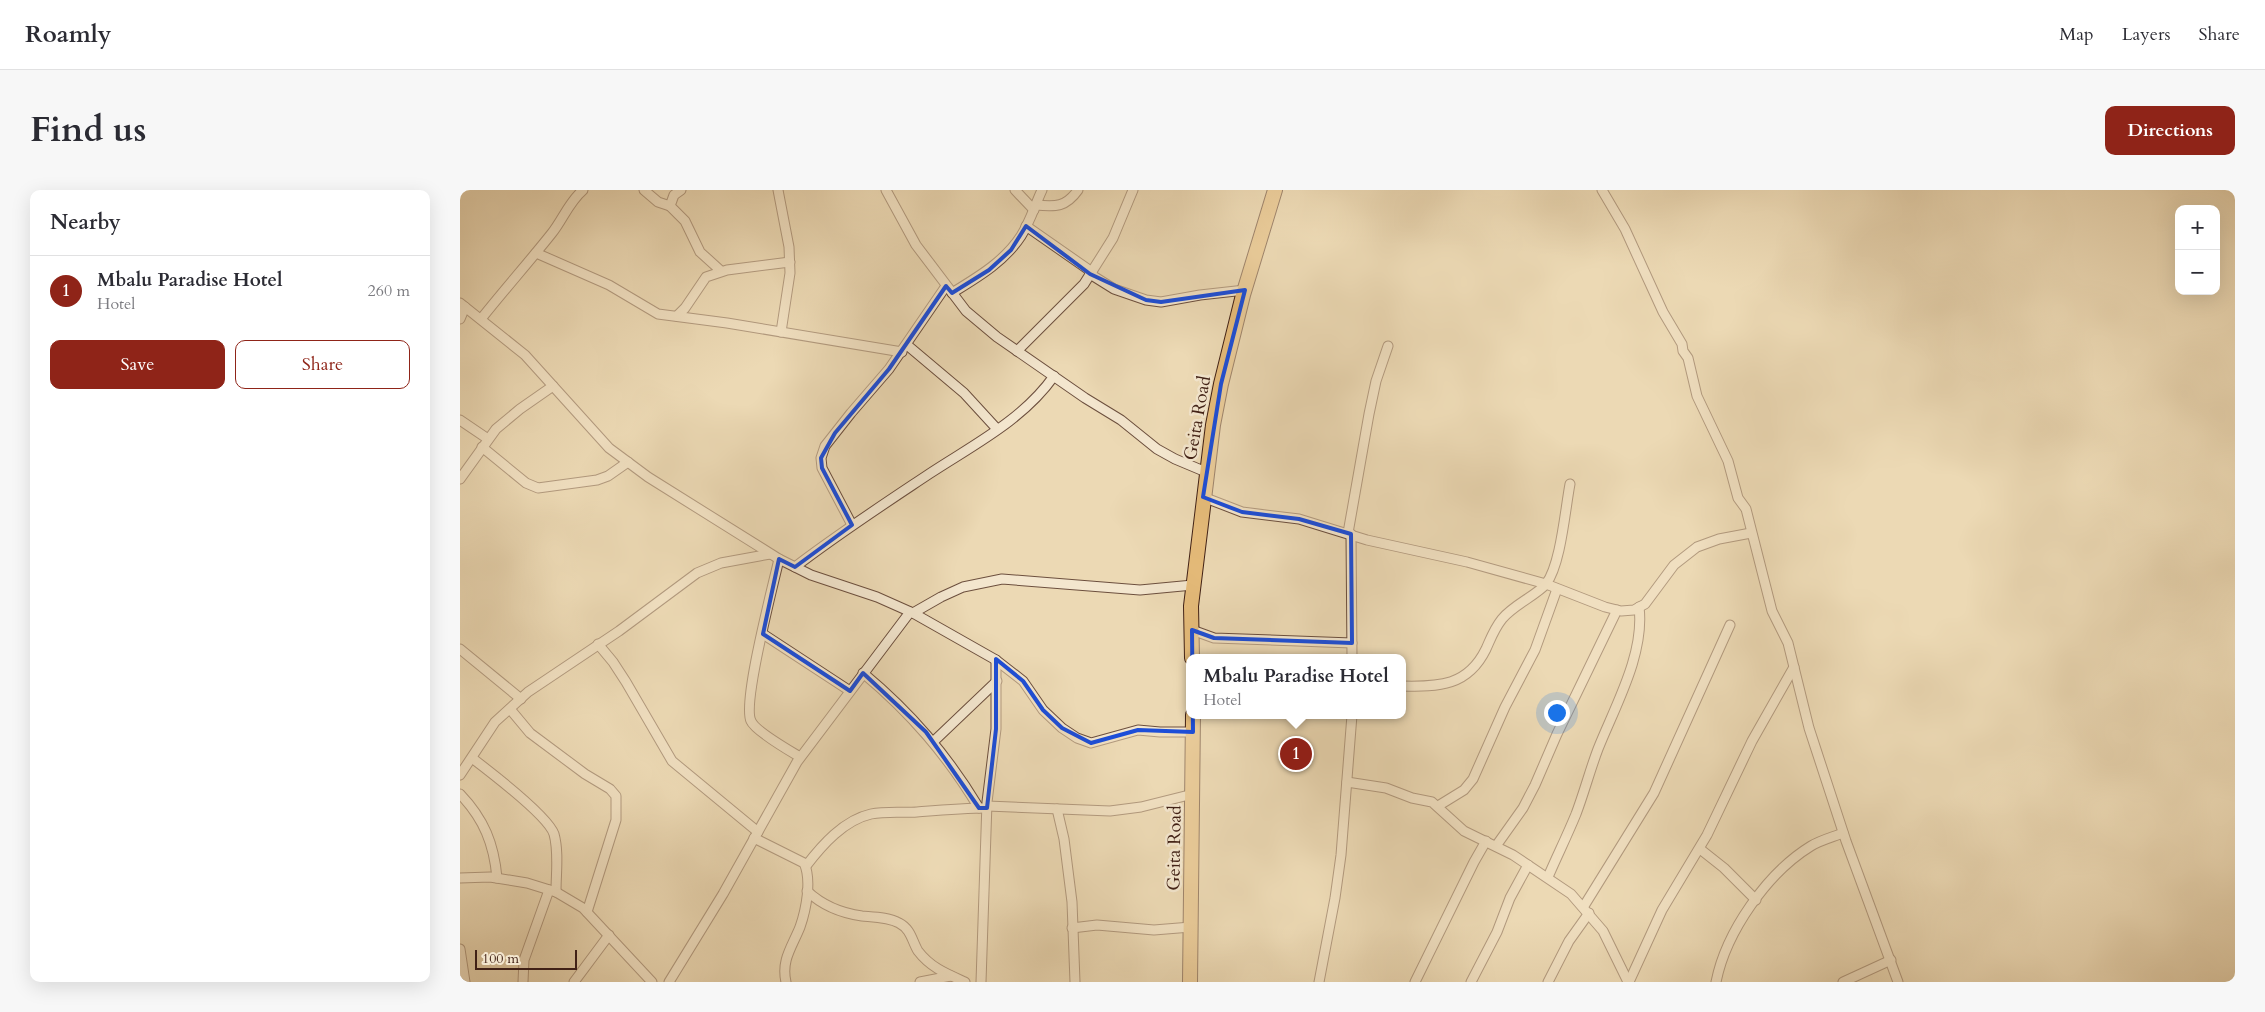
<!DOCTYPE html>
<meta charset="utf-8">
<style>
body{margin:0;font-family:Cardo,serif;background:#f7f7f7;color:#2b2b33}
.controls{position:absolute;right:15px;top:15px;display:grid;overflow:hidden;border-radius:10px;box-shadow:0 5px 20px #0002}
.controls button{width:45px;height:45px;display:grid;place-items:center;padding:0;border:0;border-bottom:1px solid #e1e1e2;background:#fff;color:#2b2b33;font:25px sans-serif}
.scale{position:absolute;left:15px;bottom:12px;width:102px;box-sizing:border-box;padding-left:5px;border:2px solid #412116;border-top:0;font-size:14px;line-height:18px;white-space:nowrap;color:#412116;-webkit-text-stroke:4px #f3e6ce;paint-order:stroke}
.you{position:absolute;left:1096px;top:522px;width:18px;height:18px;margin:-12px;border:4px solid #fff;border-radius:50%;background:#1a73e8;box-shadow:0 0 0 8px #1a73e833}
.badge{display:grid;place-items:center;width:32px;height:32px;border-radius:50%;background:#8f2418;color:#fff;font-size:16px;font-weight:700}
.pin{position:absolute;translate:-50% -50%;border:2px solid #fff;box-shadow:0 1px 5px #0006}
.popup{position:absolute;left:726px;top:464px;width:220px;height:65px;box-sizing:border-box;display:grid;place-content:center;border-radius:10px;background:#fff;filter:drop-shadow(0 1px 4px #0005);font-size:16px;white-space:nowrap;color:#7c7c81}
.popup b{font-size:19px;color:#2b2b33}
.popup::after{content:'';position:absolute;left:50%;top:100%;margin-left:-10px;border:10px solid transparent;border-top-color:#fff}
.list{margin:0;padding:0;list-style:none}
h2{display:flex;justify-content:space-between;align-items:center;height:65px;margin:0;padding:0 20px;font-size:21px}
h2 small{font-size:16px;font-weight:400;color:#7c7c81}
.list li{display:grid;grid-template-columns:32px 1fr auto;gap:15px;align-items:center;box-sizing:border-box;height:70px;padding:0 20px;border-top:1px solid #e1e1e2}
.list b{display:block;font-size:19px;white-space:nowrap}
.list p{margin:0;font-size:16px;white-space:nowrap;color:#7c7c81}
.list em{font-size:16px;font-style:normal;color:#7c7c81}
.actions{display:flex;gap:10px;padding:15px 20px}
.actions a{flex:1;padding:11px 0;border:1px solid #8f2418;border-radius:10px;text-align:center;font-size:18px;color:#8f2418}
.actions .main{background:#8f2418;color:#fff}
.map{position:relative;flex:none;width:1775px;height:792px;overflow:hidden;border-radius:10px}
header{display:flex;align-items:center;gap:30px;box-sizing:border-box;height:70px;padding:0 25px;background:#fff;border-bottom:1px solid #e1e1e2}
header strong{font-size:24px}
nav{display:flex;gap:28px;margin-inline-start:auto;font-size:18px}
.intro{display:flex;align-items:center;justify-content:space-between;box-sizing:border-box;height:120px;padding:0 30px}
h1{margin:0;font-size:35px}
.button{padding:12px 22px;border-radius:10px;background:#8f2418;color:#fff;font-size:18px;font-weight:700}
main{display:flex;gap:30px;padding:0 30px}
aside{flex:1;background:#fff;border-radius:10px;box-shadow:0 5px 20px #0002}
.map>svg:first-child{display:block}
</style>
<header>
<strong>Roamly</strong>
<nav><a>Map</a><a>Layers</a><a>Share</a></nav>
</header>
<div class="intro"><h1>Find us</h1><a class="button">Directions</a></div>
<main>
<aside>
<h2>Nearby<small></small></h2>
<ul class="list">
<li><span class="badge">1</span><div><b>Mbalu Paradise Hotel</b><p>Hotel</p></div><em>260 m</em></li>
</ul>
<div class="actions"><a class="main">Save</a><a>Share</a></div>
</aside>
<div class="map">
<svg width="1775" height="792" viewBox="0 0 1775 792">
<rect width="100%" height="100%" fill="#ecd9b4"/>
<filter id="stains"><feTurbulence type="fractalNoise" baseFrequency=".004" numOctaves="4"/><feColorMatrix values="0 0 0 0 .2 0 0 0 0 .09 0 0 0 0 .02 0 0 0 .5 -.17"/></filter>
<radialGradient id="worn" r=".72"><stop offset=".6" stop-color="#630" stop-opacity="0"/><stop offset="1" stop-color="#630" stop-opacity=".3"/></radialGradient>
<g fill="none" stroke-linecap="round" stroke-linejoin="round">
<defs>
<g id="minor">
<polyline points="184,0 198,12 210,16"/>
<polyline points="221,0 214,5 210,16 225,31 240,62 261,81"/>
<polyline points="318,0 329,57 330,83 321,142"/>
<polyline points="426,0 456,55 506,121 537,147 625,208 661,230 697,259 715,269 746,282"/>
<polyline points="555,0 574,20"/>
<polyline points="1142,0 1165,39 1203,122 1222,154 1223,161 1228,168 1237,206 1268,271 1278,308 1286,319 1312,421 1328,453 1349,538 1386,651 1438,792"/>
<path d="M576,15C596,17 606,17 618,0"/>
<polyline points="566,36 632,82"/>
<polyline points="76,63 149,95 198,124 267,133 442,162"/>
<polyline points="630,84 654,99 686,110 701,112 740,105 785,100"/>
<path d="M492,103C518,87 544,72 561,46C570,32 575,15 582,0"/>
<polyline points="0,113 65,165 149,258 188,287 319,369 351,385 417,407 453,423 536,470 563,491 583,520 602,538 617,548 631,553 678,540 700,542 733,542"/>
<polyline points="217,126 225,118 246,87 267,80 330,72"/>
<polyline points="0,129 5,117"/>
<path d="M21,129C44,100 69,72 92,43C103,29 109,12 123,0"/>
<polyline points="447,155 504,203 537,239"/>
<polyline points="557,161 624,94 653,48 673,0"/>
<polyline points="0,230 28,249"/>
<polyline points="22,257 66,293 78,298 137,290 148,286 168,272"/>
<polyline points="0,289 36,239 60,219 93,196"/>
<polyline points="743,307 782,322 839,329 907,350 1007,372 1086,394 1145,417 1161,421 1174,420 1185,414 1214,375 1237,357 1259,349 1291,343"/>
<polyline points="392,335 362,278 361,268 365,256 391,223 429,179 486,96"/>
<polyline points="888,343 909,224 916,191 928,156"/>
<polyline points="891,344 892,468"/>
<path d="M319,369C313,396 282,513 291,531C295,541 330,561 340,567"/>
<path d="M335,377C378,344 424,314 469,284C513,255 563,230 594,186"/>
<polyline points="453,423 481,407 503,397 542,389 680,400 733,395"/>
<polyline points="732,440 754,448 892,453"/>
<polyline points="303,444 390,501"/>
<polyline points="138,454 153,472 166,492 212,571 298,642"/>
<polyline points="0,459 61,509"/>
<path d="M403,483C451,523 487,565 519,618"/>
<path d="M942,496C979,497 1008,496 1026,459C1031,448 1034,439 1042,429C1053,415 1077,405 1086,394C1101,374 1105,320 1110,294"/>
<polyline points="50,519 70,543 125,584 150,599 156,606 156,630 127,722"/>
<polyline points="473,552 537,491"/>
<path d="M12,568C29,581 88,626 94,644C99,662 96,683 96,702"/>
<polyline points="0,585 35,532 68,502 159,441 237,383 261,373 310,364"/>
<polyline points="887,592 926,598 952,608 972,612 1004,641 1053,665 1111,704 1143,741 1168,792"/>
<path d="M0,604C24,629 34,654 37,688"/>
<polyline points="527,616 650,621 681,617 733,604"/>
<polyline points="978,616 1004,600 1013,589 1045,517 1075,460 1097,399"/>
<polyline points="597,619 604,649 612,712 615,792"/>
<path d="M294,648L344,673C352,690 346,720 340,737C332,757 321,770 326,792"/>
<polyline points="1036,656 1063,618 1075,595 1097,544 1157,420"/>
<polyline points="1240,659 1264,678 1296,710"/>
<path d="M346,676C362,655 384,630 411,624C426,621 442,623 457,622C481,620 503,618 527,618"/>
<path d="M1088,687C1097,666 1107,646 1116,624C1124,603 1130,580 1138,559C1155,516 1185,464 1179,417"/>
<polyline points="0,688 30,687 67,693 96,702 123,718 192,792"/>
<path d="M347,701C363,716 380,723 402,726C414,727 429,727 439,733C451,739 452,751 458,761C471,778 487,784 505,792"/>
<polyline points="1124,716 1194,603 1270,435"/>
<polyline points="612,738 637,735 694,740 731,737"/>
<polyline points="0,759 5,792"/>
<polyline points="63,792 64,770 89,700"/>
<polyline points="114,792 149,745"/>
<polyline points="209,792 263,704 337,572 450,422"/>
<polyline points="460,792 491,786"/>
<polyline points="521,792 527,612 536,539 536,470"/>
<polyline points="859,792 875,708 881,665 892,525"/>
<polyline points="955,792 1014,672 1026,651"/>
<polyline points="1011,792 1037,742 1050,708 1068,675"/>
<polyline points="1088,792 1109,751 1129,723"/>
<polyline points="1169,792 1202,720 1247,645 1292,551 1334,477"/>
<path d="M1256,792C1266,742 1307,683 1351,656C1361,650 1373,647 1383,643"/>
<polyline points="1383,792 1431,770"/>
</g>
<g id="highway">
<polyline points="732,468 731,416 753,235 761,194 783,105 815,0"/>
<polyline points="730,792 733,525"/>
</g>
</defs>
<!-- minor casing -->
<use href="#minor" stroke="#6c4f3e" stroke-width="11"/>
<!-- highway casing -->
<use href="#highway" stroke="#412116" stroke-width="16"/>
<!-- minor -->
<use href="#minor" stroke="#f3e6ce" stroke-width="9"/>
<!-- highway -->
<use href="#highway" stroke="#e6bc7a" stroke-width="14"/>
</g>
<!-- marked area -->
<path d="M0 0H1775V792H0ZM566,36L630,84L686,110L701,112L785,100L761,194L743,307L782,322L839,329L891,344L892,453L754,448L732,440L733,542L678,540L631,553L602,538L583,520L563,491L536,469V539L527,618H519L466,542L403,483L390,501L303,444L319,369L335,377L392,335L362,278L361,268L375,243L429,179L486,96L492,103L529,80L551,60Z" fill="#ecd9b4" fill-opacity=".55" fill-rule="evenodd"/>
<path fill="none" stroke="#1d4ed8" stroke-width="4" stroke-linejoin="round" d="M566,36L630,84L686,110L701,112L785,100L761,194L743,307L782,322L839,329L891,344L892,453L754,448L732,440L733,542L678,540L631,553L602,538L583,520L563,491L536,469V539L527,618H519L466,542L403,483L390,501L303,444L319,369L335,377L392,335L362,278L361,268L375,243L429,179L486,96L492,103L529,80L551,60Z"/>
<g text-anchor="middle" stroke-width="5" stroke-linejoin="round" paint-order="stroke">
<!-- street labels -->
<g font-size="18" fill="#412116" stroke="#f3e6ce">
<text transform="translate(737 228) rotate(-80)" y="6">Geita Road</text>
<text transform="translate(714 658) rotate(-89)" y="6">Geita Road</text>
</g>
</g>
<rect width="100%" height="100%" filter="url(#stains)"/>
<rect width="100%" height="100%" fill="url(#worn)"/>
</svg>
<div class="controls">
<button>+</button>
<button>−</button>
</div>
<div class="scale">100 m</div>
<div class="you"></div>
<div class="pin badge" style="left:836px;top:564px">1</div>
<div class="popup"><b>Mbalu Paradise Hotel</b>Hotel</div>
</div>
</main>
